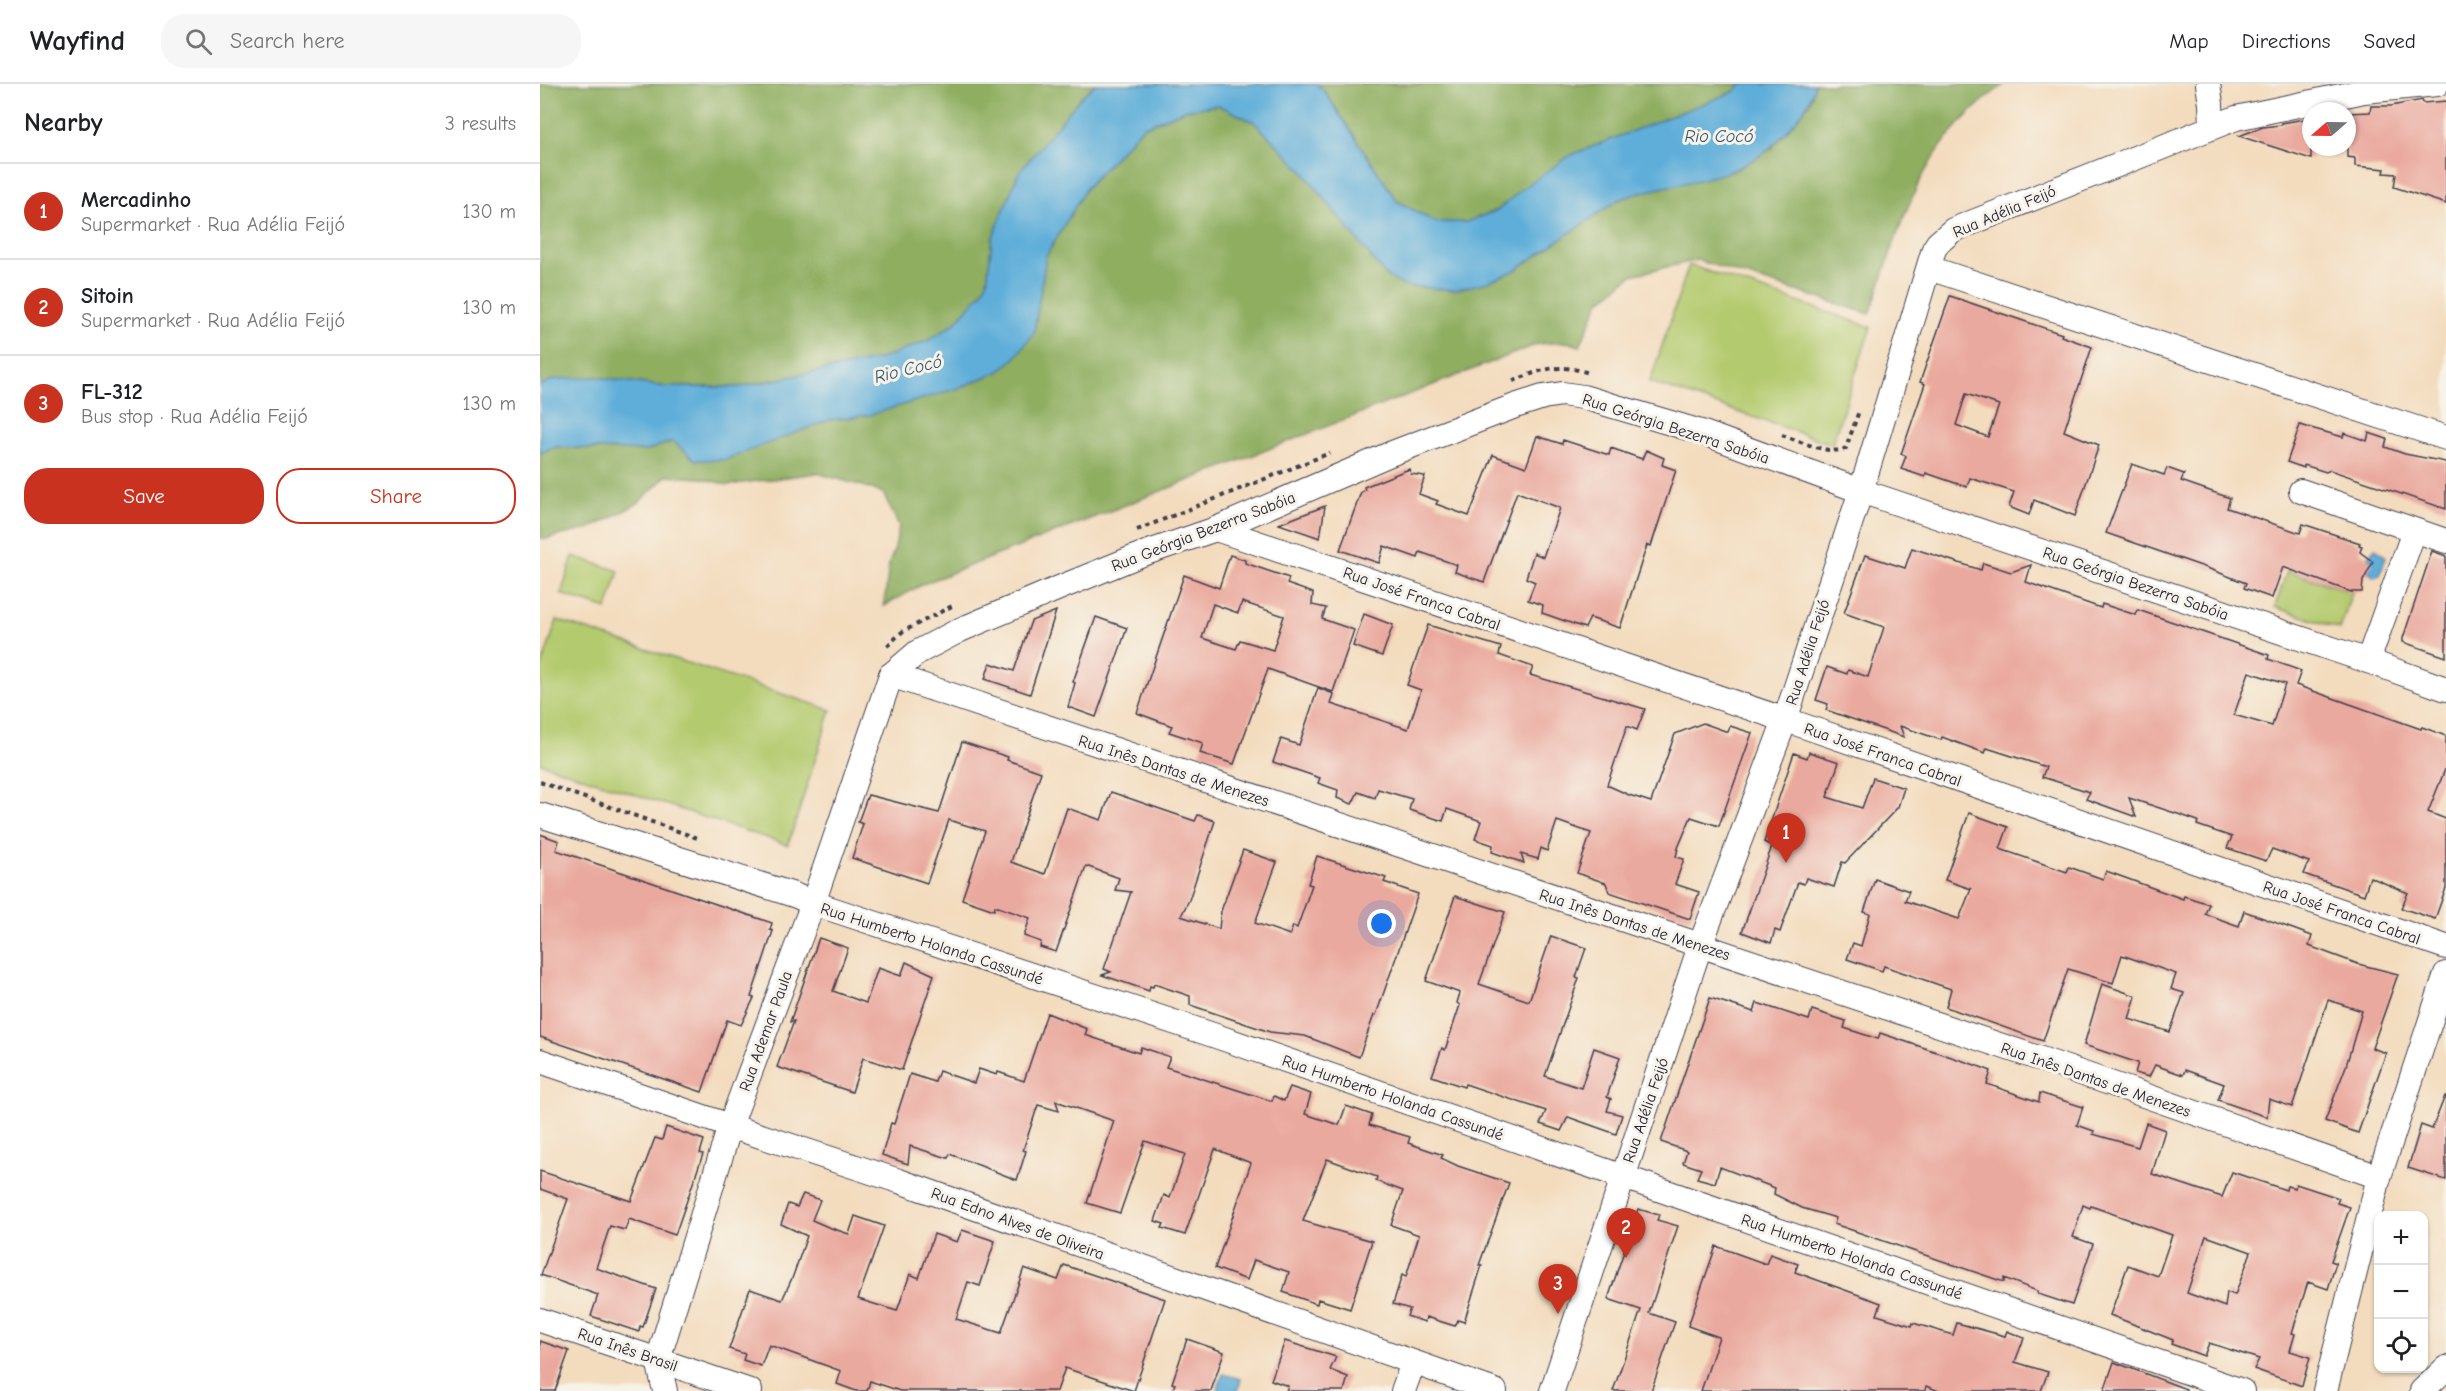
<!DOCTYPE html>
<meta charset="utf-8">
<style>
body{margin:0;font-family:"Comic Neue",sans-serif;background:#f6f6f6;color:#202124}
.controls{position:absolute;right:18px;bottom:18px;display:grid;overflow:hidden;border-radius:12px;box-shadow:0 2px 4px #0004}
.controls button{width:54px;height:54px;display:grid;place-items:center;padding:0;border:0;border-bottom:2px solid #e0e0e0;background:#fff;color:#202124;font:30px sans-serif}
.compass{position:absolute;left:1762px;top:18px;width:54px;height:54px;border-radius:50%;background:#fff;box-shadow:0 2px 4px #0004;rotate:250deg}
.you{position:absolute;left:842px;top:840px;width:21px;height:21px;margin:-15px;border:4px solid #fff;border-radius:50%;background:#1a73e8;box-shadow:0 0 0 9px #1a73e833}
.badge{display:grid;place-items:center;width:39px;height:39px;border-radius:50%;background:#c8321e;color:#fff;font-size:20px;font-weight:700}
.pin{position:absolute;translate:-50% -50px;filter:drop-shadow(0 2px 3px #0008)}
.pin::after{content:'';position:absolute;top:32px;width:21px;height:18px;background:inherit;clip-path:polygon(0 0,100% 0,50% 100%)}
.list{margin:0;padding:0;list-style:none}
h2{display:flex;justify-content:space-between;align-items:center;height:78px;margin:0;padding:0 24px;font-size:26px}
h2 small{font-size:20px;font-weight:400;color:#757577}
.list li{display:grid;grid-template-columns:39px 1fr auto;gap:18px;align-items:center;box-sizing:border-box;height:96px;padding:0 24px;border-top:2px solid #e0e0e0}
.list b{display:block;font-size:22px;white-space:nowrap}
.list p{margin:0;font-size:20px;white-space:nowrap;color:#757577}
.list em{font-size:20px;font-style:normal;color:#757577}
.actions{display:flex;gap:12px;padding:18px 24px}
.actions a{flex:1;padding:14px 0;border:2px solid #c8321e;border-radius:24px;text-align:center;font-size:21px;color:#c8321e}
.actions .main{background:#c8321e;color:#fff}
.icon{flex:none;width:33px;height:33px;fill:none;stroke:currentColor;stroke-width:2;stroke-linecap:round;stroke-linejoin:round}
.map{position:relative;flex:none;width:1906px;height:1307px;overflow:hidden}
header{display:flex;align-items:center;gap:36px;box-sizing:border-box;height:84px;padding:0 30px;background:#fff;border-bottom:2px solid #e0e0e0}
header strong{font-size:28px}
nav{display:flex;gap:33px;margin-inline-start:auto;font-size:21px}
.search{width:420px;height:54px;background:#f6f6f6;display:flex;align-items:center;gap:15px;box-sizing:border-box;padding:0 21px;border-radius:24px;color:#757577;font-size:22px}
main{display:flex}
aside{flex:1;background:#fff}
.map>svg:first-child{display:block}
</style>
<header>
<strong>Wayfind</strong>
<div class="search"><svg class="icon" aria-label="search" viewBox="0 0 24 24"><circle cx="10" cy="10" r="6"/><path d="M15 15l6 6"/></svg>Search here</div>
<nav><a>Map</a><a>Directions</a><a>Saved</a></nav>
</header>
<main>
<aside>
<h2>Nearby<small>3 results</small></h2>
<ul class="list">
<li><span class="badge">1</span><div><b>Mercadinho</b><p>Supermarket · Rua Adélia Feijó</p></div><em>130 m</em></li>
<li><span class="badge">2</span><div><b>Sitoin</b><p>Supermarket · Rua Adélia Feijó</p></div><em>130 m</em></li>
<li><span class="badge">3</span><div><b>FL-312</b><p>Bus stop · Rua Adélia Feijó</p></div><em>130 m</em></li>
</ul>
<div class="actions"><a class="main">Save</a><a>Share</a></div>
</aside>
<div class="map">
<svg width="1906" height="1307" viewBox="0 0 1906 1307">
<rect width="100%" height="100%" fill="#f7f3e8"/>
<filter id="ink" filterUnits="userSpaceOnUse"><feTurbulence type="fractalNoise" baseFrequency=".0167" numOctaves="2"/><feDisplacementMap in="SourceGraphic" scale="12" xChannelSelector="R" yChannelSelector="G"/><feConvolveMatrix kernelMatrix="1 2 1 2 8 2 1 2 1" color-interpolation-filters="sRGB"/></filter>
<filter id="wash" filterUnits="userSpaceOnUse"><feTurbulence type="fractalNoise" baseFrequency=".008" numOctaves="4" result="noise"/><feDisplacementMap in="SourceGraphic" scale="24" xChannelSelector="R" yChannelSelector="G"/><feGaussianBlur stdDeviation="1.35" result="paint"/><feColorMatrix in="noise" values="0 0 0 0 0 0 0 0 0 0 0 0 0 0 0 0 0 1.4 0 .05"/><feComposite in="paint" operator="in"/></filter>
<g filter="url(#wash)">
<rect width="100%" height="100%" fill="#f3dbbd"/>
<!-- green -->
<g fill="#b4ca6e" stroke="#6b7654" stroke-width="1.5">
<polygon points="1149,181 1331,243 1292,360 1110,298"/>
<polygon points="33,472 79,487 67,525 21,510"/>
<polygon points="1747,487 1812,508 1800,545 1735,523"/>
<polygon points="17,536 291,626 248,761 0,679 0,587"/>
</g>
<!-- forest -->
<g fill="#8fae61" stroke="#58684e" stroke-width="1.5">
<polygon points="0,0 556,0 542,12 452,155 447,198 442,208 415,239 389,256 341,275 199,303 126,303 56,293 0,301"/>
<polygon points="777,0 1202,0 1193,8 982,105 958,126 926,138 895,138 857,117 785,8"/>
<path d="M1275,0H1465C1379,59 1362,138 1330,230L1157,176L1092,191L1059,218L1040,262L1027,258L998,260L383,500L344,522L349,480L355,464L359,442L343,409L323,402L277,389L188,401L161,394L126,392L97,420L73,433L48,445L5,455L0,453V369L14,363L106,367L133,357L155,376L289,336L330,331L494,249L505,172L546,104L603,43L645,26L678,21L714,38L760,84L974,187L1078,116L1098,109L1197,85L1231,65L1270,19Z"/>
</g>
<!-- water -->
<g fill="#5faed9" stroke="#40688a" stroke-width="1.5">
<path d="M556,0H777L785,8L857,117L895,138H926L958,126L982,105L1031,71L1193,8L1202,0H1275C1269,23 1262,29 1247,47C1196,105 1141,92 1078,116L974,187L945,199L914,206L864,202L846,192L760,84L714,38L678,21L645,26L603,43L546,104L506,172L494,249L474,275L458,288L419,304L330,331L289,336L185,376H155L133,357L106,367L14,363L0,369V301L15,295L56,293L126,303H199L341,275L389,256L415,239L442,208L447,198L452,155L479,88L542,12Z"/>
<polygon points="1835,464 1846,473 1840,491 1834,493 1829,488 1829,472"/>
<polygon points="683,1290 701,1295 698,1307 677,1307"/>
</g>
<g id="blocks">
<!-- building -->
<g fill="#eaa99e" fill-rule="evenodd">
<polygon points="1882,16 1883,19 1906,17 1906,120 1854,103 1856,90 1844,89 1845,85 1815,82 1815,74 1807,73 1807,29 1830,28 1831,22 1851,22"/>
<polygon points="1771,34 1771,75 1699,52 1723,43 1741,41 1742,39"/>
<path d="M1410,212L1522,250L1521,252L1552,263L1524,347L1559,361L1535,432L1494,416L1489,431L1469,423L1474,408L1430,394L1427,403L1386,389L1385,393L1361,385L1366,372L1361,370L1385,300L1380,298ZM1426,310L1459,321L1448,353L1416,341Z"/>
<polygon points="1760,341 1803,353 1804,349 1827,357 1829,349 1847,355 1845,363 1865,370 1906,378 1906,425 1790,386 1786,388 1764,381 1764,384 1747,378"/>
<polygon points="997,352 1022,360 1023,356 1069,371 1071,364 1102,375 1106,366 1124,374 1122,381 1136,386 1111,462 1107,461 1080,544 1050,534 1045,544 1002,529 1003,521 988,516 995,498 986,494 994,469 1003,473 1020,424 977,408 944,498 915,488 917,481 880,468 878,474 844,462 839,479 800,466 821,408 825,406 824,403 869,385 871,390 885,392 879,410 898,417 896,420 929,432 953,371 986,383"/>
<polygon points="1592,380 1624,391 1627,384 1644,390 1641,397 1690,414 1687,424 1760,449 1763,440 1820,459 1819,461 1822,462 1820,468 1833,478 1823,497 1822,508 1811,508 1743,483 1732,514 1704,504 1706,499 1667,484 1566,449"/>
<polygon points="785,422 780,454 739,440"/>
<path d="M1372,464L1441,486L1443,479L1471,488L1491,481L1486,498L1561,524L1562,520L1596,531L1598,526L1729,571L1728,575L1761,587L1756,601L1881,645L1882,643L1906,652V683L1888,728L1906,735V804L1895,835L1861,824L1868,809L1830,793L1824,811L1764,790L1769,778L1732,765L1726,777L1687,764L1692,753L1657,741L1658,737L1641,731L1589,714L1596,733L1546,715L1550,708L1502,693L1506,683L1447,664L1445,669L1402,653L1401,656L1360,642L1364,653L1286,626L1288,620L1276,616L1287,583L1307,590L1308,586L1328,593L1344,543L1304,529L1325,471L1365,484ZM1709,588L1745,600L1732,642L1694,631Z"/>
<polygon points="1892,467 1906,472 1906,573 1863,558 1863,554"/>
<path d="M690,471L705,476V479L749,494L747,500L773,509L772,521L786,524L782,535L814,546L793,608L728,585L694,680L660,669L663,659L629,648L632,642L597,629L644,491L679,504ZM702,518L744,532L733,566L700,556L696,565L662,554L673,520L698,529Z"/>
<polygon points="516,527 490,610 445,595 450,579 474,587 491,537"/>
<polygon points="824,530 853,541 842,572 813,562"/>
<polygon points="556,533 587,544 556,633 528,623 535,599 533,598"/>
<polygon points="888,541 961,563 959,571 993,583 990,591 1105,625 1097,646 1087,642 1067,701 1089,711 1111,718 1135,650 1163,639 1188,648 1190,642 1212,649 1179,742 1151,733 1138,764 1136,773 1144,775 1135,800 1159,808 1150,835 1069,808 1066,799 1037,789 1051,749 1017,737 1007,767 1001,764 998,775 981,770 984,779 952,768 953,761 935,755 941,737 907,725 903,737 869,726 872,715 838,705 835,714 818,708 812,720 797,714 798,706 778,699 780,694 733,678 741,655 759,661 778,604 794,610 791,620 868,645 881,606 867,601"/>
<polygon points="422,658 468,673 467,676 501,688 471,778 505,790 527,724 561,736 571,708 655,737 658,731 675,737 649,816 641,832 679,845 681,827 703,766 737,778 715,839 750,851 753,842 757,844 772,801 768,800 777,772 846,794 844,798 878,810 836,931 834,931 819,973 765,952 730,948 665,926 650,921 650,912 614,900 613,903 610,902 609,907 562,891 571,888 564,885 591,808 575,806 579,794 546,782 516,868 500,863 501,858 484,852 490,834 455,822 454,826 422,815 445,747 409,736 387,799 312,774 323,740 318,738 328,711 399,729"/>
<polygon points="1269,668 1299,678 1287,713 1322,724 1333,694 1364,704 1358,723 1305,779 1302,778 1294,803 1266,794 1264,800 1258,798 1240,848 1235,846 1231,859 1202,848 1232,762 1224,758 1254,669 1267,674"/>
<polygon points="1429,729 1468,743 1460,765 1527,788 1529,783 1563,795 1566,787 1643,815 1644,812 1669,820 1665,830 1699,842 1704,827 1772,852 1769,862 1818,880 1858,890 1832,964 1846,969 1818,1049 1785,1037 1806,982 1822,927 1788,916 1752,1023 1729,1015 1727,1033 1678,1016 1684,1000 1645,986 1643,991 1615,981 1609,993 1595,989 1598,979 1544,961 1562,900 1596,912 1589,935 1630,948 1644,909 1631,905 1636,890 1582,871 1573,899 1528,885 1503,957 1406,923 1411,905 1344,882 1342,887 1307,875 1313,859 1321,862 1330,830 1324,828 1335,795 1369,807 1365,817 1419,835 1431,805 1405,796"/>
<polygon points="0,750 19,757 16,766 232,839 230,846 233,847 211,913 214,914 201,941 187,936 162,1008 0,953"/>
<polygon points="915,812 965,828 939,900 989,917 1011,852 1046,864 1036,893 1039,894 1005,992 1041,1004 1054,964 1080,973 1067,1013 1071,1015 1067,1027 1082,1031 1076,1050 1028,1033 1021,1047 1000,1040 1006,1027 925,1000 924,1003 892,992 902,964 905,966 920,921 917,919 920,909 886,897"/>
<polygon points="279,854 308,864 293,907 326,919 338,884 361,892 366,878 394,891 362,986 323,974 312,1008 237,983 254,937 250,938"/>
<path d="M1170,914L1214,928L1217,919L1269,936L1272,926L1306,937L1304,944L1338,955L1340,949L1438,982L1451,987L1447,1000L1499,1018L1500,1009L1543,1023L1537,1041L1554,1047L1553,1050L1598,1063L1606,1039L1625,1046L1612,1090L1682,1113L1692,1088L1746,1106L1747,1102L1755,1104L1756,1100L1799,1114L1797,1119L1810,1123L1791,1177L1796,1179L1788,1205L1768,1198L1752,1249L1755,1250L1750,1267L1770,1273L1762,1302L1714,1285L1719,1275L1669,1259L1664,1272L1631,1260L1633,1256L1570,1231L1588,1181L1618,1192L1632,1151L1551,1122L1550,1124L1543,1121L1533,1153L1553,1160L1532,1221L1498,1210L1497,1207L1464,1194V1198L1294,1140L1296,1134L1262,1124L1234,1110L1235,1104L1180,1083L1175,1099L1157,1094L1161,1085L1143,1079L1147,1067L1121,1058ZM1666,1152L1711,1168L1695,1211L1687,1208L1685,1223L1647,1209Z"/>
<polygon points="507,929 547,945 545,951 599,969 601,963 630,973 626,983 732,1017 734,1012 744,1017 750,1003 771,1010 765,1030 799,1041 806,1022 832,1031 829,1041 870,1053 868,1059 903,1071 901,1074 918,1082 969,1099 939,1181 942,1181 924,1238 918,1236 915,1242 886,1233 885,1238 867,1232 870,1225 853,1220 862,1191 866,1193 879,1151 851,1141 863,1107 836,1097 837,1093 787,1075 763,1137 832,1157 810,1225 778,1215 777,1220 743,1208 749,1188 714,1176 707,1196 675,1184 711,1079 675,1065 645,1151 622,1144 624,1140 615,1137 624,1111 630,1114 645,1070 605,1057 580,1129 547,1119 574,1037 516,1017 519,1027 498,1021 483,1066 486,1067 477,1096 410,1070 408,1074 370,1062 368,1080 342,1071 351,1039 354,1040 370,990 395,998 399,987 434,999 439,985 457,991 458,988 484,997"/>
<polygon points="1905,1012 1906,1012 1906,1096 1868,1084 1881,1041 1892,1045"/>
<polygon points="126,1043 164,1056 160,1069 163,1070 135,1151 89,1135 85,1146 70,1142 56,1184 116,1205 103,1243 100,1242 99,1248 51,1232 58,1211 1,1191 28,1115 0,1105 0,1087 91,1117 115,1054 122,1056"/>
<polygon points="263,1110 280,1116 272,1136 288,1143 309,1150 315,1132 344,1142 318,1215 357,1227 370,1190 379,1194 394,1150 417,1158 422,1146 455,1157 440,1202 428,1198 416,1235 461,1249 484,1184 518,1196 524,1181 625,1215 594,1307 525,1284 517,1307 360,1307 330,1297 327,1307 316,1307 297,1300 301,1287 229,1261 221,1282 203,1276 205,1270 189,1265 210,1205 242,1216 253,1192 267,1152 241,1140 248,1120 257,1123"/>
<polygon points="1098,1125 1119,1131 1117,1136 1138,1142 1109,1229 1135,1238 1111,1307 1073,1307 1101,1226 1068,1215"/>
<polygon points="1176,1162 1226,1180 1230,1170 1258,1180 1255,1188 1341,1219 1337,1231 1372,1242 1373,1239 1413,1251 1417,1239 1465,1252 1467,1247 1484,1254 1475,1278 1508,1288 1501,1307 1399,1307 1386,1302 1385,1307 1161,1307 1179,1253 1148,1242"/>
<polygon points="647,1255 684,1268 671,1307 632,1307 635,1300 632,1299"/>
<polygon points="0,1257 29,1267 15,1307 0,1307"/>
<polygon points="745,1257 796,1273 790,1286 808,1293 804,1307 746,1307 748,1302 731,1296"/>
<polygon points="1574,1278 1646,1305 1646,1307 1564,1307"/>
</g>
</g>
</g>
<g filter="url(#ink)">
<use href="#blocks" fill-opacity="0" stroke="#413e4e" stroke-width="1.5"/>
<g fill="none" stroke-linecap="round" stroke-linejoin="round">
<defs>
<g id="minor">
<polyline points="1668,0 1671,20 1672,43"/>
<polyline points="1389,184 1906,354"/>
<polyline points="1761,407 1906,457"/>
<polyline points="676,445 1255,639 1906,863"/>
<polyline points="1828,577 1874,447"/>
<polyline points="351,591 378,568 420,546 519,504 600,471 676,445 850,370 975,322 1003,313 1022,310 1043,313 1161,348 1321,407 1828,577 1906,605"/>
<polyline points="351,591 1498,974 1839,1093"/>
<polyline points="0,731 254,811 273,819 673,951 1702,1307"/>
<polyline points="0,977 190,1042 359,1097 955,1307"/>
<polyline points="0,1236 210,1307"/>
<polyline points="125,1307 118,1276 190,1042 273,819 351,591"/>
<polyline points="863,1307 873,1279"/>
<polyline points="1012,1307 1160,862 1245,636 1321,407 1394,165 1398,159 1413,146 1696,34 1824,7 1897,0"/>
<polyline points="1785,1307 1839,1093 1906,890"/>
<polyline points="1882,1307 1906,1284"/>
</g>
</defs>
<!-- minor casing -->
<use href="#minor" stroke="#413e4e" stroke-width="26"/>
<!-- path -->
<g stroke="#413e4e" stroke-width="4" stroke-dasharray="4.5 4.5" stroke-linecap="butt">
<path d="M973,297C1003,285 1018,279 1049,289"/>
<path d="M1242,351C1257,356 1293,373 1306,364L1319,327"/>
<polyline points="597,446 790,369"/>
<polyline points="347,562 362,548 412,522"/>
<polyline points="0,698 160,755"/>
</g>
<!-- minor -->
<use href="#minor" stroke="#fff" stroke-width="24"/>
</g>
</g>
<g text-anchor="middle" stroke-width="6" stroke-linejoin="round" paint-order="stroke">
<!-- street labels -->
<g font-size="16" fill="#22223b" stroke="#f7f3e8">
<text transform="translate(1464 127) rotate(-23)" y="6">Rua Adélia Feijó</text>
<text transform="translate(1136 344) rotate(18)" y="6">Rua Geórgia Bezerra Sabóia</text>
<text transform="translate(663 447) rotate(-21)" y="6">Rua Geórgia Bezerra Sabóia</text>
<text transform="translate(1596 499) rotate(19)" y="6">Rua Geórgia Bezerra Sabóia</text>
<text transform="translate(882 514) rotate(19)" y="6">Rua José Franca Cabral</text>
<text transform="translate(1267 568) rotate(-72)" y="6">Rua Adélia Feijó</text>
<text transform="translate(1343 670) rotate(19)" y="6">Rua José Franca Cabral</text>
<text transform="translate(634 686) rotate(18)" y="6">Rua Inês Dantas de Menezes</text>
<text transform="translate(1802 828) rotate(19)" y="6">Rua José Franca Cabral</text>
<text transform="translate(1095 840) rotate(18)" y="6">Rua Inês Dantas de Menezes</text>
<text transform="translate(392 859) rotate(18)" y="6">Rua Humberto Holanda Cassundé</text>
<text transform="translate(225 947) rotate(-70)" y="6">Rua Ademar Paula</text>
<text transform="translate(1556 995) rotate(19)" y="6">Rua Inês Dantas de Menezes</text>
<text transform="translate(853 1013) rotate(19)" y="6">Rua Humberto Holanda Cassundé</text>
<text transform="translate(1105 1026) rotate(-71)" y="6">Rua Adélia Feijó</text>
<text transform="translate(478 1139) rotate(20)" y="6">Rua Edno Alves de Oliveira</text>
<text transform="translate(1312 1172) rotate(19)" y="6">Rua Humberto Holanda Cassundé</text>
<text transform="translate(88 1265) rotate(19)" y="6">Rua Inês Brasil</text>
</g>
<!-- water labels -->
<g font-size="18" font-style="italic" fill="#375372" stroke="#f7f3e8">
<text x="1179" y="58">Rio Cocó</text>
<text transform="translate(368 285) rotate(-14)" y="6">Rio Cocó</text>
</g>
</g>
</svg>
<div class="controls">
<button>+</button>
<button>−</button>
<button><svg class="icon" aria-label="locate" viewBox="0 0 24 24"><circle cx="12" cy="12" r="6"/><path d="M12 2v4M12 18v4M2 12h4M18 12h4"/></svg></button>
</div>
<svg class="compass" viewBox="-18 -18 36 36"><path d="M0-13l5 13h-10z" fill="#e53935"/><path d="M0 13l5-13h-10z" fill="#757577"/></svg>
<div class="you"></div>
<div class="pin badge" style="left:1246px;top:779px">1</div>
<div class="pin badge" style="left:1086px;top:1174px">2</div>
<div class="pin badge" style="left:1018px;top:1230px">3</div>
</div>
</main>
